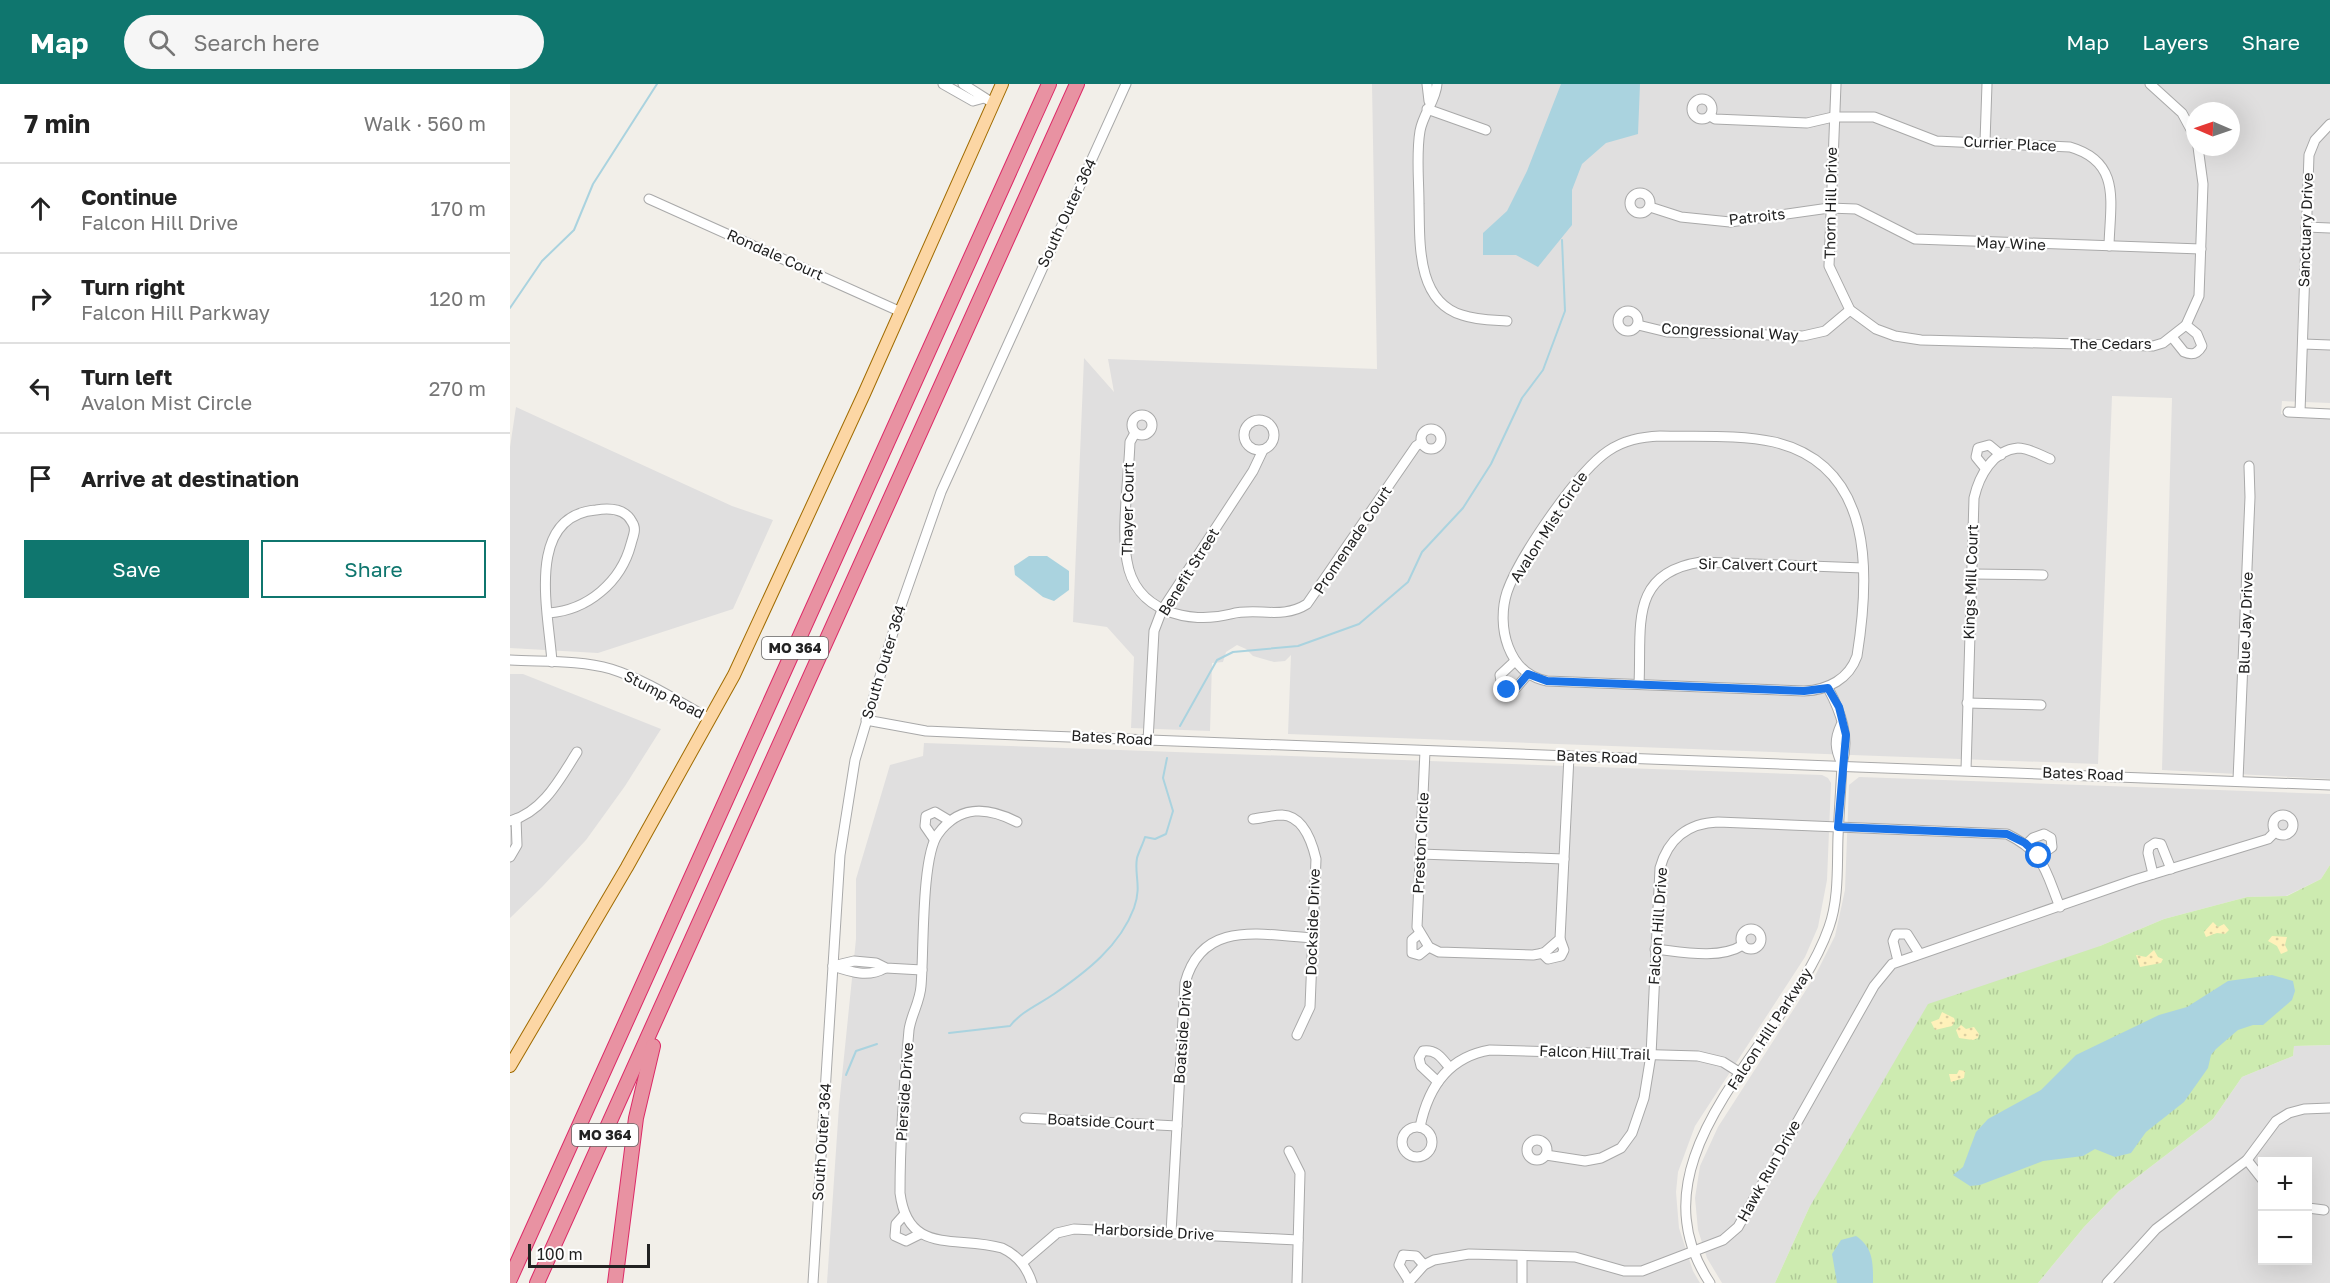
<!DOCTYPE html>
<meta charset="utf-8">
<style>
body{margin:0;font-family:"Golos Text",sans-serif;background:#f6f6f6;color:#222}
.controls{position:absolute;right:18px;bottom:18px;display:grid;overflow:hidden;border-radius:0px;box-shadow:0 6px 24px #0002}
.controls button{width:54px;height:54px;display:grid;place-items:center;padding:0;border:0;border-bottom:2px solid #e0e0e0;background:#fff;color:#222;font:30px sans-serif}
.compass{position:absolute;left:1676px;top:18px;width:54px;height:54px;border-radius:50%;background:#fff;box-shadow:0 6px 24px #0002;rotate:272deg}
.scale{position:absolute;left:18px;bottom:15px;width:122px;box-sizing:border-box;padding-left:6px;border:3px solid #222;border-top:0;font-size:16px;line-height:21px;white-space:nowrap;color:#222;-webkit-text-stroke:4px #fff;paint-order:stroke}
.stop{position:absolute;width:18px;height:18px;margin:-14px;border:4px solid #1a73e8;border-radius:50%;background:#fff}
.stop.end{background:#1a73e8;border-color:#fff;box-shadow:0 2px 6px #0008}
.list{margin:0;padding:0;list-style:none}
h2{display:flex;justify-content:space-between;align-items:center;height:78px;margin:0;padding:0 24px;font-size:26px}
h2 small{font-size:20px;font-weight:400;color:#767676}
.list li{display:grid;grid-template-columns:39px 1fr auto;gap:18px;align-items:center;box-sizing:border-box;height:90px;padding:0 24px;border-top:2px solid #e0e0e0}
.list b{display:block;font-size:22px;white-space:nowrap}
.list p{margin:0;font-size:20px;white-space:nowrap;color:#767676}
.list em{font-size:20px;font-style:normal;color:#767676}
.actions{display:flex;gap:12px;padding:18px 24px}
.actions a{flex:1;padding:14px 0;border:2px solid #0f766e;border-radius:0px;text-align:center;font-size:21px;color:#0f766e}
.actions .main{background:#0f766e;color:#fff}
.icon{flex:none;width:33px;height:33px;fill:none;stroke:currentColor;stroke-width:2;stroke-linecap:round;stroke-linejoin:round}
.map{position:relative;flex:none;width:1820px;height:1199px;overflow:hidden}
header{display:flex;align-items:center;gap:36px;box-sizing:border-box;height:84px;padding:0 30px;background:#0f766e;color:#fff}
header strong{font-size:28px}
nav{display:flex;gap:33px;margin-inline-start:auto;font-size:21px}
.search{width:420px;height:54px;background:#f6f6f6;display:flex;align-items:center;gap:15px;box-sizing:border-box;padding:0 21px;border-radius:33px;color:#767676;font-size:22px}
main{display:flex}
aside{flex:1;background:#fff}
.map>svg:first-child{display:block}
</style>
<header>
<strong>Map</strong>
<div class="search"><svg class="icon" aria-label="search" viewBox="0 0 24 24"><circle cx="10" cy="10" r="6"/><path d="M15 15l6 6"/></svg>Search here</div>
<nav><a>Map</a><a>Layers</a><a>Share</a></nav>
</header>
<main>
<aside>
<h2>7 min<small>Walk · 560 m</small></h2>
<ul class="list">
<li><svg class="icon" aria-label="ahead" viewBox="0 0 24 24"><path d="M12 20V5M6 11l6-6 6 6"/></svg><div><b>Continue</b><p>Falcon Hill Drive</p></div><em>170 m</em></li>
<li><svg class="icon" aria-label="right" viewBox="0 0 24 24"><path d="M7 20v-9h11M14 6l5 5-5 5"/></svg><div><b>Turn right</b><p>Falcon Hill Parkway</p></div><em>120 m</em></li>
<li><svg class="icon" aria-label="left" viewBox="0 0 24 24"><path d="M17 20v-9H6M10 6l-5 5 5 5"/></svg><div><b>Turn left</b><p>Avalon Mist Circle</p></div><em>270 m</em></li>
<li><svg class="icon" aria-label="arrive" viewBox="0 0 24 24"><path d="M6 21V4h12l-3 4 3 4H6"/></svg><div><b>Arrive at destination</b></div></li>
</ul>
<div class="actions"><a class="main">Save</a><a>Share</a></div>
</aside>
<div class="map">
<svg width="1820" height="1199" viewBox="0 0 1820 1199">
<defs>
<pattern id="grass-tufts" width="24" height="20" patternUnits="userSpaceOnUse" patternTransform="scale(1.5)"><rect width="24" height="20" fill="#cdebb0"/><path d="M3 7l-1-3M5 7V3M7 7l1-3M15 17l-1-3M17 17v-4M19 17l1-3" fill="none" stroke="#b0c997"/></pattern>
<pattern id="sand-dots" width="8" height="8" patternUnits="userSpaceOnUse" patternTransform="scale(1.5)"><rect width="8" height="8" fill="#fff1ba"/><path d="M2 2h.1M6 6h.1" fill="none" stroke="#dacea0" stroke-width="1.8" stroke-linecap="round"/></pattern>
</defs>
<rect width="100%" height="100%" fill="#f2efe9"/>
<!-- residential -->
<g fill="#e0dfdf" fill-rule="evenodd">
<path d="M862,0H1820V319L1772,317L1771,330L1820,334V695L1652,686L1662,314L1602,312L1588,680L778,650L781,571L775,577L764,578L743,572L736,565L727,561L716,568L713,578L702,579L700,647L621,644L624,573L597,543L563,538L574,274L604,308L598,275L867,285ZM1685,27H1721V63H1685Z"/>
<polygon points="6,323 222,422 263,436 223,525 88,569 0,564 0,363"/>
<polygon points="0,590 13,590 151,645 115,702 76,756 32,803 0,834"/>
<polygon points="414,659 1312,691 1318,694 1321,699 1317,796 1308,843 1295,873 1185,1042 1168,1088 1166,1108 1169,1144 1183,1187 1190,1199 317,1199 329,1022 346,855 346,795 380,681 413,672"/>
<polygon points="1349,693 1820,710 1820,781 1811,795 1776,812 1737,813 1654,835 1590,862 1299,1124 1265,1199 1212,1199 1197,1174 1188,1146 1185,1114 1190,1082 1208,1043 1305,892 1325,852 1335,806 1339,701"/>
<path d="M1820,961V1199H1528L1574,1143L1609,1107L1703,1035L1732,993L1783,972L1784,962ZM1752,1078H1798V1176H1752Z"/>
</g>
<!-- grass -->
<polygon fill="url(#grass-tufts)" points="1820,781 1820,961 1784,962 1783,972 1732,993 1703,1035 1609,1107 1574,1143 1528,1199 1265,1199 1299,1124 1418,920 1590,862 1654,835 1737,813 1777,812 1811,795"/>
<!-- sand -->
<g fill="url(#sand-dots)">
<polygon points="1703,838 1708,843 1714,840 1719,846 1715,850 1707,849 1696,853 1694,848"/>
<polygon points="1762,852 1777,853 1775,861 1778,867 1771,870 1767,862 1758,857"/>
<polygon points="1644,866 1648,873 1653,875 1651,879 1630,883 1626,871 1636,873"/>
<polygon points="1432,928 1444,934 1445,937 1442,942 1425,946 1421,938 1429,935"/>
<polygon points="1451,941 1456,945 1464,943 1469,950 1468,954 1463,956 1449,954 1446,946"/>
<polygon points="1449,986 1455,987 1454,994 1441,998 1439,990 1447,990"/>
</g>
<!-- water -->
<g fill="#aad3df">
<polygon points="1051,0 1130,0 1128,50 1096,59 1072,80 1062,106 1062,141 1028,183 1006,171 973,171 973,149 997,127 1017,87"/>
<polygon points="519,472 537,472 559,487 559,506 544,517 533,513 505,491 504,482"/>
<polygon points="1762,891 1783,897 1785,907 1782,916 1753,941 1743,941 1728,946 1706,965 1701,971 1698,984 1674,1018 1636,1048 1621,1069 1605,1073 1585,1065 1573,1072 1533,1077 1470,1101 1460,1102 1443,1091 1453,1083 1466,1048 1478,1035 1531,1006 1566,971 1649,931 1677,923 1718,897"/>
<path d="M1346,1152C1364,1164 1363,1180 1363,1199H1327L1322,1170L1331,1156Z"/>
</g>
<g fill="none" stroke-linecap="round" stroke-linejoin="round">
<!-- stream -->
<g stroke="#aad3df" stroke-width="2">
<polyline points="0,224 32,177 64,146 83,100 147,0"/>
<polyline points="670,642 707,576 723,568 788,562 849,540 898,498 912,468 953,424 981,380 1012,314 1033,286 1055,227 1052,156"/>
<path d="M439,949L500,942C512,927 528,921 544,910C576,888 610,862 624,824C632,802 624,791 627,774C629,767 633,760 635,753L645,755L656,750L663,727L653,694L657,674"/>
<polyline points="336,991 346,967 367,960"/>
</g>
<defs>
<g id="minor">
<polyline points="433,0 463,17 474,14"/>
<polyline points="453,0 478,16"/>
<polyline points="917,0 919,17"/>
<path d="M927,0C926,16 913,30 910,47C906,70 909,96 909,120C910,158 906,217 952,231C966,236 982,236 997,237"/>
<polyline points="1326,0 1319,182 1340,226 1366,245 1385,252 1411,256 1643,262 1653,259 1676,241 1689,212 1693,100 1688,63"/>
<polyline points="1640,0 1672,29 1685,53"/>
<circle cx="1192" cy="25" r="10"/>
<polyline points="917,25 976,46"/>
<path d="M1200,32L1205,35L1297,39L1323,33H1364L1426,57L1560,63C1612,78 1600,119 1599,162"/>
<polyline points="1475,58 1477,0"/>
<circle cx="1130" cy="119" r="10"/>
<polyline points="139,115 391,228"/>
<polyline points="1140,123 1171,133 1220,138 1319,124 1346,125 1405,155 1691,165"/>
<polyline points="1796,143 1820,144"/>
<circle cx="1118" cy="237" r="10"/>
<polyline points="1128,241 1157,248 1293,252 1315,247 1340,226"/>
<path d="M1662,253L1674,268C1683,272 1688,269 1692,262L1687,250L1676,241"/>
<polyline points="1793,260 1820,261"/>
<polyline points="1778,328 1820,330"/>
<polyline points="1790,328 1799,71 1805,56 1820,40"/>
<circle cx="632" cy="341" r="10"/>
<circle cx="749" cy="351" r="15"/>
<circle cx="921" cy="355" r="10"/>
<path d="M625,349L620,358C619,391 611,446 617,477C625,527 678,541 721,530C747,523 772,536 797,520L906,362L912,358"/>
<path d="M1150,352C1185,353 1230,350 1264,358C1365,382 1360,491 1347,572C1339,595 1318,606 1294,607L1037,597C998,590 986,542 997,508C1009,473 1068,387 1098,367C1114,356 1131,353 1150,352Z"/>
<polyline points="1475,384 1466,373 1468,364 1479,361 1491,371"/>
<polyline points="1462,490 1533,491"/>
<path d="M39,529C78,526 111,498 121,460C123,452 127,445 122,438C115,424 99,424 86,426C14,432 39,531 42,578"/>
<path d="M0,576C33,578 69,576 101,585C136,596 169,618 200,635"/>
<polyline points="1005,577 990,591 992,603 997,606 1005,605 1018,590"/>
<path d="M1129,600C1132,543 1118,489 1191,478L1353,484"/>
<polyline points="1457,619 1531,621"/>
<polyline points="356,636 416,647 483,650 1820,701"/>
<path d="M1331,641C1324,656 1325,665 1332,680"/>
<polyline points="638,657 644,547 652,526 743,387 753,366"/>
<polyline points="915,667 907,843 919,863 929,868 1023,871 1034,869 1050,855 1059,672"/>
<path d="M1456,686L1464,414C1469,392 1483,366 1508,364C1519,364 1530,371 1540,375"/>
<polyline points="1728,696 1740,413 1739,382"/>
<circle cx="1773" cy="741" r="10"/>
<path d="M743,735C752,734 763,731 772,731C793,732 802,758 806,775L800,923L787,951"/>
<path d="M0,737C33,728 50,695 67,668"/>
<path d="M507,738C478,723 450,720 428,750C411,773 414,870 411,902C410,918 401,931 399,946C394,1000 390,1055 390,1109C398,1172 446,1151 492,1164C507,1171 517,1183 522,1199"/>
<polyline points="424,755 415,742 416,732 425,728 440,737"/>
<polyline points="1517,760 1523,754 1534,750 1541,754 1542,763 1529,772"/>
<polyline points="910,770 1054,775"/>
<polyline points="0,773 7,761 6,735"/>
<polyline points="1643,790 1638,769 1639,763 1645,759 1651,760 1661,785"/>
<circle cx="1241" cy="855" r="10"/>
<polyline points="909,850 902,856 902,869 909,871 919,863"/>
<path d="M1145,865C1172,868 1209,876 1233,861"/>
<polyline points="1032,869 1038,875 1051,872 1054,866 1050,855"/>
<polyline points="1388,877 1383,857 1386,850 1397,850 1409,869"/>
<polyline points="323,882 344,877 366,879 376,884 412,886"/>
<path d="M323,882C341,888 358,894 375,884"/>
<path d="M928,998L911,982L909,974L913,967C927,965 932,975 940,984"/>
<polyline points="515,1034 667,1042"/>
<circle cx="907" cy="1058" r="15"/>
<path d="M910,1043C918,1004 938,973 980,966L1188,972L1213,978L1232,990"/>
<circle cx="1027" cy="1066" r="10"/>
<polyline points="779,1067 790,1089 787,1199"/>
<path d="M1036,1071L1075,1077L1091,1074L1111,1064L1122,1049L1134,1014L1141,971L1150,784C1158,755 1178,739 1208,738L1497,750C1535,769 1535,786 1550,823"/>
<polyline points="1737,1076 1752,1095"/>
<polyline points="1798,1124 1814,1126"/>
<polyline points="394,1131 386,1140 385,1152 396,1157 410,1150"/>
<path d="M661,1149L675,899C692,835 751,851 803,854"/>
<polyline points="1012,1172 1012,1199"/>
<polyline points="512,1179 547,1149 564,1145 788,1156"/>
<polyline points="899,1197 889,1181 893,1171 906,1172 914,1181"/>
<polyline points="303,1199 330,771 345,676 391,522 431,408 616,0"/>
<polyline points="898,1199 914,1181 924,1176 959,1170 1065,1173 1114,1187 1132,1187 1213,1156 1228,1143 1364,902 1382,880 1624,796 1758,755 1765,748"/>
<path d="M1200,1199C1114,1070 1280,956 1319,843C1329,815 1327,782 1328,753C1329,729 1331,704 1332,680C1340,653 1331,628 1318,604"/>
<polyline points="1597,1199 1646,1145 1737,1076 1766,1037 1779,1029 1794,1025 1820,1024"/>
</g>
<polyline id="major" points="0,982 117,783 224,591 354,310 492,0"/>
<g id="highway">
<polyline points="0,1195 539,0"/>
<polyline points="27,1199 567,0"/>
<polyline points="105,1199 126,1034 143,962"/>
</g>
</defs>
<!-- minor casing -->
<use href="#minor" stroke="#a9a9a9" stroke-width="11"/>
<!-- major casing -->
<use href="#major" stroke="#a06b00" stroke-width="14"/>
<!-- highway casing -->
<use href="#highway" stroke="#dc2a67" stroke-width="16"/>
<!-- minor -->
<use href="#minor" stroke="#fff" stroke-width="9"/>
<!-- major -->
<use href="#major" stroke="#fcd6a4" stroke-width="12"/>
<!-- highway -->
<use href="#highway" stroke="#e892a2" stroke-width="14"/>
</g>
<g fill="none" stroke-linecap="round" stroke-linejoin="round">
<!-- route -->
<polyline stroke="#1a73e8" stroke-width="8" points="997,606 1005,605 1018,590 1037,597 1294,607 1318,604 1329,623 1336,651 1328,743 1497,750 1515,759 1529,772"/>
</g>
<g text-anchor="middle" stroke-width="4.5" stroke-linejoin="round" paint-order="stroke">
<!-- shield labels -->
<g fill="#fff" stroke="#646464" stroke-width="1.5">
<rect x="252" y="553" width="66" height="22" rx="4.5"/>
<rect x="62" y="1040" width="66" height="22" rx="4.5"/>
</g>
<g font-size="14" font-weight="bold" fill="#222">
<text x="285" y="569">MO 364</text>
<text x="95" y="1056">MO 364</text>
</g>
<!-- street labels -->
<g font-size="15" fill="#222" stroke="#fff">
<text transform="translate(1500 60) rotate(3)" y="5">Currier Place</text>
<text transform="translate(1321 119) rotate(-89)" y="5">Thorn Hill Drive</text>
<text transform="translate(557 129) rotate(-65)" y="5">South Outer 364</text>
<text transform="translate(1247 133) rotate(-6)" y="5">Patroits</text>
<text transform="translate(1796 146) rotate(-88)" y="5">Sanctuary Drive</text>
<text transform="translate(1501 160) rotate(2)" y="5">May Wine</text>
<text transform="translate(265 171) rotate(24)" y="5">Rondale Court</text>
<text transform="translate(1220 248) rotate(3)" y="5">Congressional Way</text>
<text x="1601" y="265">The Cedars</text>
<text transform="translate(618 425) rotate(-89)" y="5">Thayer Court</text>
<text transform="translate(1039 443) rotate(-57)" y="5">Avalon Mist Circle</text>
<text transform="translate(843 456) rotate(-56)" y="5">Promenade Court</text>
<text transform="translate(1248 481) rotate(1)" y="5">Sir Calvert Court</text>
<text transform="translate(679 488) rotate(-58)" y="5">Benefit Street</text>
<text transform="translate(1461 498) rotate(-88)" y="5">Kings Mill Court</text>
<text transform="translate(1736 539) rotate(-88)" y="5">Blue Jay Drive</text>
<text transform="translate(374 578) rotate(-73)" y="5">South Outer 364</text>
<text transform="translate(154 611) rotate(27)" y="5">Stump Road</text>
<text transform="translate(602 654) rotate(3)" y="5">Bates Road</text>
<text transform="translate(1087 673) rotate(2)" y="5">Bates Road</text>
<text transform="translate(1573 690) rotate(2)" y="5">Bates Road</text>
<text transform="translate(911 759) rotate(-87)" y="5">Preston Circle</text>
<text transform="translate(803 838) rotate(-88)" y="5">Dockside Drive</text>
<text transform="translate(1148 842) rotate(-86)" y="5">Falcon Hill Drive</text>
<text transform="translate(1260 945) rotate(-57)" y="5">Falcon Hill Parkway</text>
<text transform="translate(673 948) rotate(-86)" y="5">Boatside Drive</text>
<text transform="translate(1085 969) rotate(2)" y="5">Falcon Hill Trail</text>
<text transform="translate(395 1008) rotate(-86)" y="5">Pierside Drive</text>
<text transform="translate(591 1038) rotate(3)" y="5">Boatside Court</text>
<text transform="translate(312 1058) rotate(-86)" y="5">South Outer 364</text>
<text transform="translate(1259 1087) rotate(-61)" y="5">Hawk Run Drive</text>
<text transform="translate(644 1148) rotate(3)" y="5">Harborside Drive</text>
</g>
</g>
</svg>
<div class="controls">
<button>+</button>
<button>−</button>
</div>
<svg class="compass" viewBox="-18 -18 36 36"><path d="M0-13l5 13h-10z" fill="#e53935"/><path d="M0 13l5-13h-10z" fill="#767676"/></svg>
<div class="scale">100 m</div>
<div class="stop" style="left:1529px;top:772px"></div>
<div class="stop end" style="left:997px;top:606px"></div>
</div>
</main>
